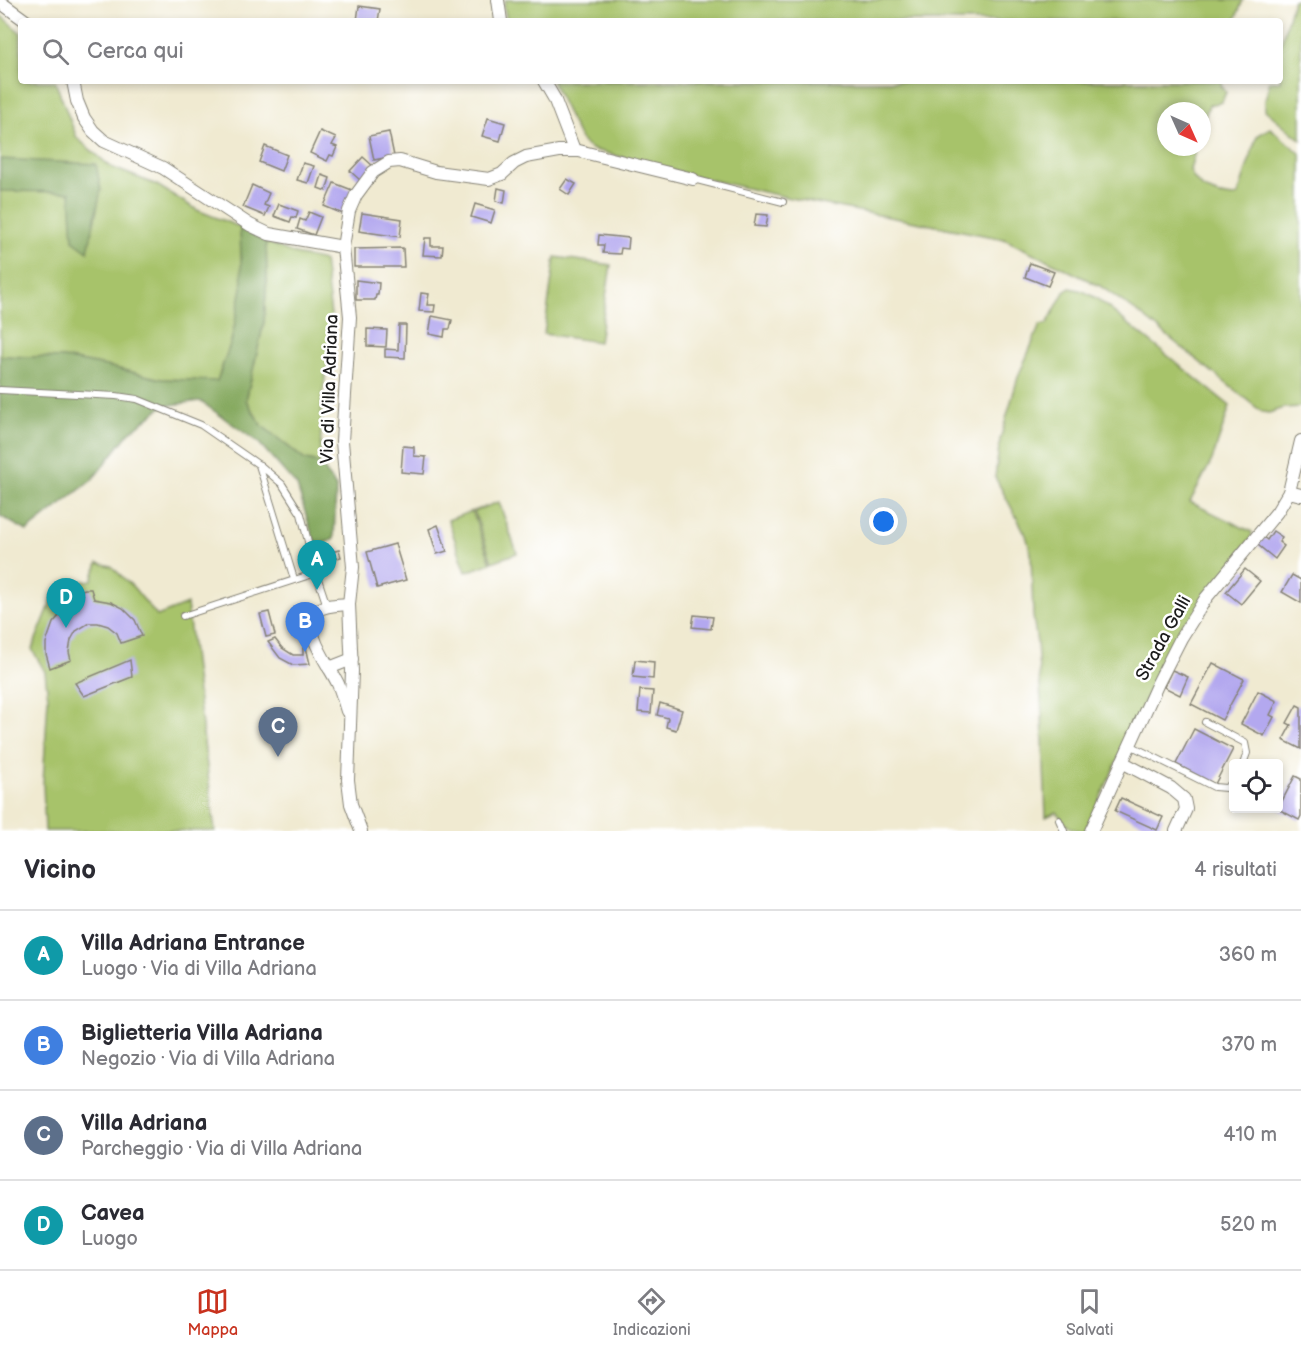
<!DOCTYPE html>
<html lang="it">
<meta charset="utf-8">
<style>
body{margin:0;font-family:"Balsamiq Sans",sans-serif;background:#f7f7f7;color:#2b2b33}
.controls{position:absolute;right:18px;bottom:18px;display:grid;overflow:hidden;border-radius:6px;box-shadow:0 3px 9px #0003}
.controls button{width:54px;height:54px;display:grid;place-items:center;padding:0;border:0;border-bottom:2px solid #e1e1e2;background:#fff;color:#2b2b33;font:30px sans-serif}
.compass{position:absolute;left:1157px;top:102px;width:54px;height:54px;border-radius:50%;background:#fff;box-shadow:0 3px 9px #0003;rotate:135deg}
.you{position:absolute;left:884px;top:522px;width:21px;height:21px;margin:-15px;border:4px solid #fff;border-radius:50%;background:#1a73e8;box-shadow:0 0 0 9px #1a73e833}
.badge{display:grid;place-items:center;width:39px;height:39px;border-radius:50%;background:#c8321e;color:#fff;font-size:20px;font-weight:700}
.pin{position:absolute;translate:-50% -50px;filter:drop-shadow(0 2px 3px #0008)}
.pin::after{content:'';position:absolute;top:32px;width:21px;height:18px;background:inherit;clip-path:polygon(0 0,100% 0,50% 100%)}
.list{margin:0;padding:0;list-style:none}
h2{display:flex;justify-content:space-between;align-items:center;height:78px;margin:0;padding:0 24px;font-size:26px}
h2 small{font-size:20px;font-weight:400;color:#7c7c81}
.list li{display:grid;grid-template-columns:39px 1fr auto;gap:18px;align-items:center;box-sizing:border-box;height:90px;padding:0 24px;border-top:2px solid #e1e1e2}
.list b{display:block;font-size:22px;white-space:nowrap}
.list p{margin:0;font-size:20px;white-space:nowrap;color:#7c7c81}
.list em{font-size:20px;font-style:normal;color:#7c7c81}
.icon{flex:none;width:33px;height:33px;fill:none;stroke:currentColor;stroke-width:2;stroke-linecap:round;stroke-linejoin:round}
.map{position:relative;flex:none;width:1301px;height:831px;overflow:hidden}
.search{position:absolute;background:#fff;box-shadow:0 3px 9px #0003;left:18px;right:18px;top:18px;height:66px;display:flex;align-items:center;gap:15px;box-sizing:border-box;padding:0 21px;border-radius:6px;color:#7c7c81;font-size:22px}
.sheet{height:438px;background:#fff}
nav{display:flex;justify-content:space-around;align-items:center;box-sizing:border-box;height:84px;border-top:2px solid #e1e1e2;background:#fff;font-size:16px;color:#7c7c81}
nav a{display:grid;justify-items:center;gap:3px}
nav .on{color:#c8321e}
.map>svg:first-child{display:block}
</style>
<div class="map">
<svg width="1301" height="831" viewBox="0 0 1301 831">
<rect width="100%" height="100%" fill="#fff"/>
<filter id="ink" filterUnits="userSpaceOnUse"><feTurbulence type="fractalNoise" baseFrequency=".0167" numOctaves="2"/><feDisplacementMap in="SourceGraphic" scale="12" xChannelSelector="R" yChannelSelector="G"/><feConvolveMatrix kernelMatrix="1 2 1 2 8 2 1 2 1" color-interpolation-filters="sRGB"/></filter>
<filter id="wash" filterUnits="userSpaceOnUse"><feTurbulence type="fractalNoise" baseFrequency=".008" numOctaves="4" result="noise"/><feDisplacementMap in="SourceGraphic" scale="24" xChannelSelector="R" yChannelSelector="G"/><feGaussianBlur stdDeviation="1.35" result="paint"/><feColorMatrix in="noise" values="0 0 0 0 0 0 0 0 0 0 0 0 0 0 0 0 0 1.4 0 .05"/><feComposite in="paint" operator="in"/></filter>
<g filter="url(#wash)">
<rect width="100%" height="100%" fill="#f0ead1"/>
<!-- green -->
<g fill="#a7c36a" stroke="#627043" stroke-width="1.5">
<polygon points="505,0 1243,0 1235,21 507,21 504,7"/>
<polygon points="1293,0 1301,0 1301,140 1265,110 1265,100 1270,81 1280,81 1280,47"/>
<polygon points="0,15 21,33 21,81 55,81 77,138 111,167 157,185 197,210 240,227 244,290 231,342 217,381 161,379 106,366 63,358 0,356"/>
<path d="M552,81H1222L1221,85L1226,92L1222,102L1209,105L1202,126V111H1166V147H1196L1190,170C1196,189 1216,196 1235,197L1238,195L1257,136L1270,128L1301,154V407L1283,408L1269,413L1262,412L1140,314L1100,286L1004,239L790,198L694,176L591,149L583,143L579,137Z"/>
<polygon points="266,242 295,254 324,261 333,330 322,397 320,463 305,460 261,425 246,400 264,322 267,278"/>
<polygon points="555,257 611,265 599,342 544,334"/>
<path d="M1070,288L1083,291L1096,298L1230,406L1212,460L1190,502L1252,532L1251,538L1162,664L1085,831C1070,831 1064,824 1057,812L1046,817L1042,715L1037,643L1033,616L1031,553L1026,535L995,477L1000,440L1018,377L1040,325L1047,324L1064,292Z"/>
<polygon points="499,502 517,553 492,562 474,511"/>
<polygon points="472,511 491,563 466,572 448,520"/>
<polygon points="98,563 111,566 134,588 157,616 187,604 215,831 45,831 43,783 48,698 45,672 32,649 54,595 73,583 92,580"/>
</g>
<!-- forest -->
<g fill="#85a95e" stroke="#50623d" stroke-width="1.5">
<polygon points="0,159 96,164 101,190 88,251 73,240 70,192 0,191"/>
<polygon points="240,227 266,242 267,277 264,322 246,400 261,425 305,460 320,463 336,487 334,539 316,547 297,486 259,443 200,401 163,406 129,433 92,480 27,531 0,516 0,356 63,358 106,366 161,379 217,381 231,342 242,288"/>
</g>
<g id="blocks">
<!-- building -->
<g fill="#b3a8ef">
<polygon points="359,6 380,9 378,21 357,21"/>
<polygon points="488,118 505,123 500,141 482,136"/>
<polygon points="320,131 336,138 332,145 337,147 333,156 330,155 327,161 310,153"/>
<polygon points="389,132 394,156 374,160 369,136"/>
<polygon points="265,146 287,155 281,171 259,162"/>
<polygon points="363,157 373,166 360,180 350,171"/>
<polygon points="303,163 314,166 308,183 297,180"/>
<polygon points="322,175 330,178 326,191 318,188"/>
<polygon points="567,179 576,184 569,195 560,189"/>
<polygon points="334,183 352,190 343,214 324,206"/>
<polygon points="252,185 269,193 264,205 269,207 265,216 243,207"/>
<polygon points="498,188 506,190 504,203 496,201"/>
<polygon points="279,204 298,211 296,218 292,217 290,222 274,216"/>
<polygon points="475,204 495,210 491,223 471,217"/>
<polygon points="309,212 321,217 314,235 297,229 300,219 305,221"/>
<polygon points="362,213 402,219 400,237 359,231"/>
<polygon points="756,214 768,215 766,227 754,226"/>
<polygon points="599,235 629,238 628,249 621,248 620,254 603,253 604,245 598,245"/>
<polygon points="425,238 431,238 431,246 443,246 442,256 423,255"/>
<polygon points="403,248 404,267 354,267 354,249"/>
<polygon points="1030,263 1054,272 1048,286 1025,277"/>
<polygon points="356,280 379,283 378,295 376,295 375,300 356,300"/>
<polygon points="421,293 429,294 427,305 435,305 434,312 419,311"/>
<polygon points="432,316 452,320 450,329 445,329 444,337 429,334"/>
<polygon points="399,325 406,325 405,358 385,357 385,349 398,350"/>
<polygon points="367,329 387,330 386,347 367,346"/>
<polygon points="403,446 414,447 414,456 426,457 424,474 401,472"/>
<polygon points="438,525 447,551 437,554 429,529"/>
<polygon points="1273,531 1282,537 1279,542 1284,546 1275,559 1258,545 1263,537 1267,540"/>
<polygon points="395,544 406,580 377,588 367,552"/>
<polygon points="339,550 341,557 323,562 325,567 320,569 317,556"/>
<polygon points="1245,569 1260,581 1241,604 1226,592"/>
<polygon points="1292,575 1301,580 1301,603 1282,592"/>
<polygon points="85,589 91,589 94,599 111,602 123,608 135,620 142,636 121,643 117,633 108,626 98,623 89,623 76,631 71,640 69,652 71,660 50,668 46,654 46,643 53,623 64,610 59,602 69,594"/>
<polygon points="269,612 275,635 266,637 260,614"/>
<polygon points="694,615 713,617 711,629 692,627"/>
<polygon points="275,639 282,648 293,655 303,655 303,648 306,647 310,664 293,665 280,658 268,642"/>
<polygon points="130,660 132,677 84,696 75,683"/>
<polygon points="635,660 654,662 653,679 633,677"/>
<polygon points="1213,663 1244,679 1222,720 1191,704"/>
<polygon points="1172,670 1188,677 1180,695 1164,687"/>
<polygon points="640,690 653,691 651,713 638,712"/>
<polygon points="1258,691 1277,701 1270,715 1274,717 1264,736 1241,724"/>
<polygon points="660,703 682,710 676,730 666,727 668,718 657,715"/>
<polygon points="1297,705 1301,707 1301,749 1283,740 1291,725 1287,723"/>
<polygon points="1194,729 1233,749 1215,784 1176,764"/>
<polygon points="1295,776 1301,779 1301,816 1299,820 1278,809"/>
<polygon points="1121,798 1163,817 1157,830 1115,811"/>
</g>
</g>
</g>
<g filter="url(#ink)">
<use href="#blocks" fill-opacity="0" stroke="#868376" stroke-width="1.5"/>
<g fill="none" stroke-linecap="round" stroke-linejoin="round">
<defs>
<g id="lane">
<polyline points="693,179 783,202"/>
<polyline points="0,390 116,396 137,399 201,425 259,465 294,579"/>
<polyline points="316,573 327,606"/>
<polyline points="183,616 316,573 301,514 282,484 260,465"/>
<polyline points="1205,722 1245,743 1247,753 1243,764"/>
<polyline points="1130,745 1214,787 1226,788 1234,782"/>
<polyline points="1059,820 1064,831"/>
</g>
<g id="street">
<polyline points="498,0 501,21"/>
<polyline points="0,2 26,21"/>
<polyline points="73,81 77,101 84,118 93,131 104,141 163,168 250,225 269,234 343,247"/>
<polyline points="544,81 554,98 574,150"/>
<polyline points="1289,492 1301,441"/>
<polyline points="329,668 352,659"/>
<path d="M347,711C344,702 342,693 338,684C331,668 299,628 317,611C325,604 340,605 349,604"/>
<polyline points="1122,762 1171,788 1184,799 1186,809 1176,831"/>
<polyline points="361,831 351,804 348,780 352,671 349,604 353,567 342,441 350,317 343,247 349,211 356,195 373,172 389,162 400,161 436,172 489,179 502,174 514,163 526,157 559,151 579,151 693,179"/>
<polyline points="1091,831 1158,683 1181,638 1206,598 1277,512 1289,492 1301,495"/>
</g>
</defs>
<!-- lane casing -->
<use href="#lane" stroke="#868376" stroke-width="8"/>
<!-- street casing -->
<use href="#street" stroke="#868376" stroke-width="14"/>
<!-- lane -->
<use href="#lane" stroke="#fff" stroke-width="6"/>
<!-- street -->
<use href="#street" stroke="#fff" stroke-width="12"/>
</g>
</g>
<g text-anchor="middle" stroke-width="5" stroke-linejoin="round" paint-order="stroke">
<!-- street labels -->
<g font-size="18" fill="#1c1c1c" stroke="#fff">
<text transform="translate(329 389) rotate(-88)" y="6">Via di Villa Adriana</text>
<text transform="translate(1163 638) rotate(-61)" y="6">Strada Galli</text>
</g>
</g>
</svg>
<div class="controls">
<button><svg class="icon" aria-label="locate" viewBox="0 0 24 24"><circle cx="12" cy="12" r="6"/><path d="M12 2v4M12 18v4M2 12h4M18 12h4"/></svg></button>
</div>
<svg class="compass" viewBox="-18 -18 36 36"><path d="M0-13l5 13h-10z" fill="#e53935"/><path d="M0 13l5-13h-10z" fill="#7c7c81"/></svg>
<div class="you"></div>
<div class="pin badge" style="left:317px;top:590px;background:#0f9aa8">A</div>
<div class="pin badge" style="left:305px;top:652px;background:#3f7fe0">B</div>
<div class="pin badge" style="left:278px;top:757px;background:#5c6f8a">C</div>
<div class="pin badge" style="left:66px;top:628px;background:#0f9aa8">D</div>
<div class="search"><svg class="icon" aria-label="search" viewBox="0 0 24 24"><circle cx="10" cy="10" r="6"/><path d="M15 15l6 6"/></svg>Cerca qui</div>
</div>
<section class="sheet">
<h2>Vicino<small>4 risultati</small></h2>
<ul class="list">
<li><span class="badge" style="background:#0f9aa8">A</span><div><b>Villa Adriana Entrance</b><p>Luogo · Via di Villa Adriana</p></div><em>360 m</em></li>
<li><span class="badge" style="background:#3f7fe0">B</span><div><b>Biglietteria Villa Adriana</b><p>Negozio · Via di Villa Adriana</p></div><em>370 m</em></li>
<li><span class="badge" style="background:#5c6f8a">C</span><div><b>Villa Adriana</b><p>Parcheggio · Via di Villa Adriana</p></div><em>410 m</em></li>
<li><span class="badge" style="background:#0f9aa8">D</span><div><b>Cavea</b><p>Luogo</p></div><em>520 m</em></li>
</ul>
</section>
<nav>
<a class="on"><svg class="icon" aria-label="map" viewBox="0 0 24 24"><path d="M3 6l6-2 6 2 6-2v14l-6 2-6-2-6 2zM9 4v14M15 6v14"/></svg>Mappa</a>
<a><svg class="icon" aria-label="directions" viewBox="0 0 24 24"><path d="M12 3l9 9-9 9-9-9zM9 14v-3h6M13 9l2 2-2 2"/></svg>Indicazioni</a>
<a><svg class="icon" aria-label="saved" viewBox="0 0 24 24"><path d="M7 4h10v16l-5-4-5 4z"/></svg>Salvati</a>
</nav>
